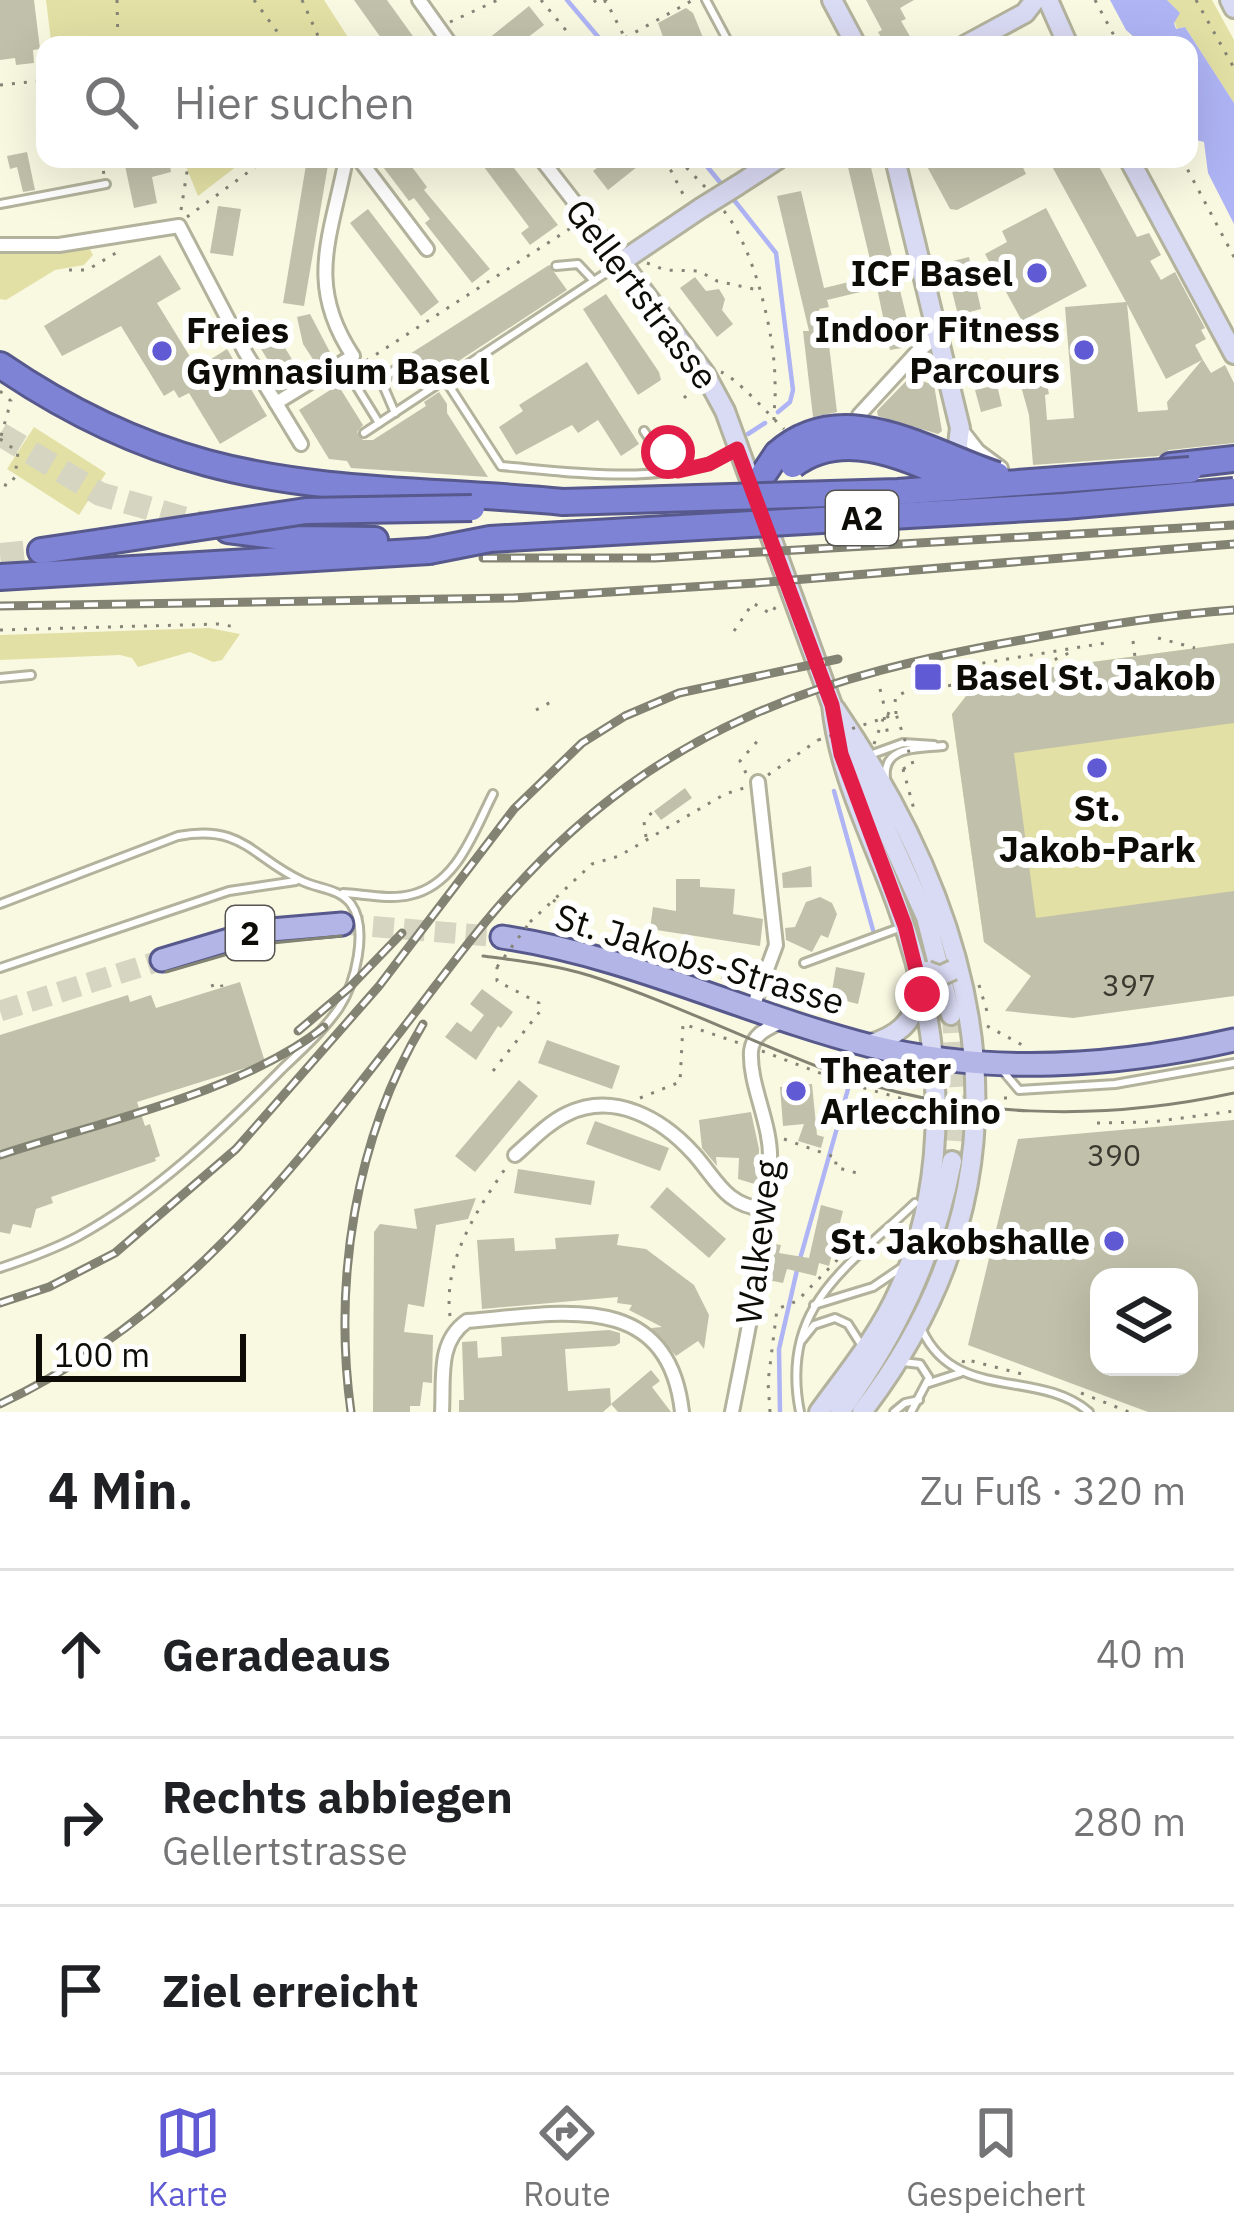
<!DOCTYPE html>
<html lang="de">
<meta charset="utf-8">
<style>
body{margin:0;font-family:"IBM Plex Sans",sans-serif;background:#f2f2f2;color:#202124}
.controls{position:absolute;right:36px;bottom:36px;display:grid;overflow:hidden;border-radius:24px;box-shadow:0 12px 48px #0002}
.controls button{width:108px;height:108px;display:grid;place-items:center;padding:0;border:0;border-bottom:3px solid #e0e0e0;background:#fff;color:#202124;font:60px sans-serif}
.scale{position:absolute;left:36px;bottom:30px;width:210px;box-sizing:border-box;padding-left:12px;border:6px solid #0d0c06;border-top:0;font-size:33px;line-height:42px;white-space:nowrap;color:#0d0c06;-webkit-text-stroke:9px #fff;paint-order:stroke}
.stop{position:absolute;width:36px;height:36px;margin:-27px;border:9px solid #e11d48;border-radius:50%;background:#fff}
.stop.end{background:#e11d48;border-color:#fff;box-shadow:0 3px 12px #0008}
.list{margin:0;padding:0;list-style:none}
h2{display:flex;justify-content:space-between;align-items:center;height:156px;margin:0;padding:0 48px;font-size:51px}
h2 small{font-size:39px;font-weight:400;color:#757577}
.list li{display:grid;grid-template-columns:78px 1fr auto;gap:36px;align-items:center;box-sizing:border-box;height:168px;padding:0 48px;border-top:3px solid #e0e0e0}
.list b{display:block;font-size:45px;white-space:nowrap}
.list p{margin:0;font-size:39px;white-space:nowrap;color:#757577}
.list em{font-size:39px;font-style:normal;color:#757577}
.icon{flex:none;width:66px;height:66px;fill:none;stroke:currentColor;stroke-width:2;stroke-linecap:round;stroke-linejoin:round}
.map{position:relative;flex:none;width:1234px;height:1412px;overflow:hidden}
.search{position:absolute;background:#fff;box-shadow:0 12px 48px #0002;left:36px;right:36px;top:36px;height:132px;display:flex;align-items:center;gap:30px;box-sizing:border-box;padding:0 42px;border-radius:24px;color:#757577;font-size:45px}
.sheet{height:660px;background:#fff}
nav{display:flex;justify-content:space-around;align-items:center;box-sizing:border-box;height:168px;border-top:3px solid #e0e0e0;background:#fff;font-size:33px;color:#757577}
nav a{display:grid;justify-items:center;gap:6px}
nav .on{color:#605bd4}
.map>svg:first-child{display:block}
</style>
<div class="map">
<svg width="1234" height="1412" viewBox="0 0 1234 1412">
<rect width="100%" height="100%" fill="#f9f9e2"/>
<!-- green -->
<g fill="#e3e0a5">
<polygon points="46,0 324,0 353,45 93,45 91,37 51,41"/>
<polygon points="1167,0 1212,0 1234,40 1234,103 1185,27 1177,29"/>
<polygon points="183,159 246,159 198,196"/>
<polygon points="89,248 93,255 84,265 55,270 6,300 0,299 0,253"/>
<polygon points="34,427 106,473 79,515 7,469"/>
<polygon points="209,628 240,634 222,660 213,662 190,652 138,667 132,658 120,655 0,660 0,635"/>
<polygon points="1234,643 1234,949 1031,976 984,942 952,714 981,677"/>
</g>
<!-- water -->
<polygon fill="#afb4f5" points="1110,0 1167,0 1180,13 1174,23 1176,29 1185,27 1234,103 1234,224 1208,173 1204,142 1189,138 1189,45 1143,45 1126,30"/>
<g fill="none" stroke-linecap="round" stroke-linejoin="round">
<!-- stream -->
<g stroke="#afb4f5" stroke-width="4.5">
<polyline points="567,0 605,45"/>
<polyline points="701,159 723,186"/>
<polyline points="730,195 776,253 793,390 790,402 778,412"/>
<polyline points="748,434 765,423"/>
<polyline points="834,791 873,930"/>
<polyline points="800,1259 848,1089"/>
<polyline points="780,1412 779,1349 797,1270"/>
</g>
</g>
<!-- building -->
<g fill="#c1c0aa" fill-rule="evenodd">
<polygon points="0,0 34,0 40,49 33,50 34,63 16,65 15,58 0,60"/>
<polygon points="354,0 387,0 415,39 406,45 386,45"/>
<polygon points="866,0 914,0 900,8 906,19 901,21 915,45 885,45 878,32 882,30"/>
<polygon points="529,6 544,25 518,45 493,45 488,39"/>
<polygon points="686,8 693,13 706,45 666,45 658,23"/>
<polygon points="27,152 35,190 23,192 17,167 10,169 7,156"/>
<polygon points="134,159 169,159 171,172 152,177 157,203 134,208 124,161"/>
<polygon points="307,159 329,159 304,306 283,303"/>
<polygon points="377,159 406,159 427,187 424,190 490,269 472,283 425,223 430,219 414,198 409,201"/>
<polygon points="478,159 507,159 558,225 530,245 521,233 529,227"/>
<polygon points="608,159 647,159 608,190 593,171"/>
<polygon points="846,159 869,159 910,332 899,335 902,348 890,350 877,288 827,300 829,307 819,309 822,329 827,328 837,412 813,417 803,331 809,331 777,196 801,191 824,288 874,276"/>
<polygon points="923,159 1019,159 1026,174 957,210 950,209"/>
<path d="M1048,159H1095L1137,237L1149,233L1161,255L1150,261L1161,280L1175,272L1205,328L1201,330L1206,339L1195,345L1203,360L1211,373L1225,365L1234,383V443L1169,450L1159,456L1033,465L1029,415L1019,379L1044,372L1049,394L1045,395L1047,420L1074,418L1065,307L1126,302ZM1127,304L1166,379L1202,360L1167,402L1168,410L1138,412Z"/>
<polygon points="218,206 241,209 233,256 210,253"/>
<polygon points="1046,208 1087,286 1022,321 985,254 1007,242 1002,231"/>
<polygon points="368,209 439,302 421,316 350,223"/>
<polygon points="160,255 181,289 157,303 197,368 227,349 267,416 220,444 189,393 179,398 174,390 164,396 121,326 62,356 44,326"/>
<polygon points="969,257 981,309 958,315 945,263"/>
<polygon points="549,265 567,290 416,389 402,359"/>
<polygon points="695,277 706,291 719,289 725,299 722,310 733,324 717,337 680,288"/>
<polygon points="606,294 659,372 661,380 638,395 583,309"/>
<polygon points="310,314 332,356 316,364 303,344 297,317"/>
<polygon points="270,323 293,361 275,372 252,334"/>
<polygon points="587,362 639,444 621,456 598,420 578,433 572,425 516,455 499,427 523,411 519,405"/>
<polygon points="910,377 934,385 942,431 938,434 878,416 877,411"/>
<polygon points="338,385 363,425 357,432 363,440 373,440 426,406 424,402 439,392 447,404 447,413 488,477 351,468 347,461 329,459 299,410"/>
<polygon points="997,385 1002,406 981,412 975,390"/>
<polygon points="1234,643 1234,723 1014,753 1036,918 1234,891 1234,996 1073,1018 1005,1011 1031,976 984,942 952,714 981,677"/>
<polygon points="685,788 692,798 661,820 654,811"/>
<polygon points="811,866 812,887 783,888 782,873"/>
<polygon points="676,879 700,879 700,887 735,889 733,914 763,919 760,946 650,929 653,907 676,911"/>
<polygon points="820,897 832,903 837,914 828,938 821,935 812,952 786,940 785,928 795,927 806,902"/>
<polygon points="836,967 865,973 858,1004 831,997"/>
<polygon points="240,982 265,1062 137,1102 145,1126 150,1124 160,1156 155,1158 156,1161 51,1197 53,1203 36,1209 31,1228 13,1224 10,1234 0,1232 0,1035 128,995 130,1002 151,995 156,1008"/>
<polygon points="482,989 513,1012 501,1028 498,1026 476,1060 445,1037 457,1022 471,1032 484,1015 470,1004"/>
<polygon points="547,1040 620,1066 612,1089 538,1063"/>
<polygon points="519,1080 538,1096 475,1172 455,1156"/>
<polygon points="812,1084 817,1135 824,1137 821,1148 798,1141 804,1124 783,1126 780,1087"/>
<polygon points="751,1112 759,1149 758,1185 738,1179 739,1158 716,1157 717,1166 702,1148 699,1120"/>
<path d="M1234,1120V1412H1148L968,1345L1018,1139ZM1099,1277H1189V1367H1099Z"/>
<polygon points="595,1121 669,1148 660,1171 586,1144"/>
<polygon points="518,1169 595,1181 591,1205 514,1193"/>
<polygon points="667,1187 726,1239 709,1258 650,1207"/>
<polygon points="476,1198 468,1219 436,1225 424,1307 408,1304 404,1332 433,1335 432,1383 423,1382 420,1406 410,1406 410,1412 373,1412 374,1232 380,1224 417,1229 414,1209"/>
<polygon points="821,1205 843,1211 829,1266 819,1263 816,1276 787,1269 783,1283 768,1280 773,1244 781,1245 779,1253 809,1258"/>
<polygon points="619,1234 617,1245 646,1249 694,1285 709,1315 704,1349 698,1341 676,1356 651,1328 662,1327 629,1310 632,1305 617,1303 618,1297 482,1309 477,1240 514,1238 515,1251 556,1249 555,1238"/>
<polygon points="609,1330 620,1333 620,1343 615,1346 565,1349 568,1391 610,1388 611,1405 603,1412 459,1412 459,1400 464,1400 462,1342 477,1341 478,1358 502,1356 501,1337"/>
<polygon points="651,1370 660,1381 652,1387 671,1412 618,1412 611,1404"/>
</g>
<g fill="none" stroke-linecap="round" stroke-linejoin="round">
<!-- secondary-tunnel -->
<polyline stroke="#d6d5c1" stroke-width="18" stroke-dasharray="18 9" stroke-linecap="butt" points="951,1015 956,1105 952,1161"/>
<!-- primary-tunnel -->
<g stroke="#d6d5c1" stroke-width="21" stroke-dasharray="21 10" stroke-linecap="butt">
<polyline points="342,924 502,937"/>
<polyline points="0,1011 162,960"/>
</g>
<!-- highway-tunnel -->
<g stroke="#d6d5c1" stroke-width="24" stroke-dasharray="24 12" stroke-linecap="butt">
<polyline points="0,434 100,494 210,526"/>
<polyline points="0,555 41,551"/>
</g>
<defs>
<g id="lane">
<polyline points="706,0 730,45"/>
<polyline points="0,204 106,184"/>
<polyline points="556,266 578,264 594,281"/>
<polyline points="342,363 379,423"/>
<path d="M446,381L501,466C570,472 673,488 734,451"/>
<polyline points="395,413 383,385 388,375 400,366"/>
<polyline points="644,431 657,450 667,452 678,471"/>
<polyline points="364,433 618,265"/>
<polyline points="0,678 31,675"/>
<polyline points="867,756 903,743 934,745"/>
<path d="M886,779C882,745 918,749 943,746"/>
<path d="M343,893C363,894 390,900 410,895C457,885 474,831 493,794"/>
<path d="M0,904L178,836C243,824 251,857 302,881C318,889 339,888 351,904C369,929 355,984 339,1008C323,1031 302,1050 282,1069C221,1131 154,1195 77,1237C52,1250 27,1259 0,1268"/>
<polyline points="804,963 902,927"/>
<polyline points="0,968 229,891 296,881"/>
<polyline points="1003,1071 1019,1090 1115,1084 1234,1063"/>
<polyline points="814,1305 873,1287 901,1268"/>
<path d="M922,1330C956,1403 1038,1368 1089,1412"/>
<polyline points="802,1340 814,1325 835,1318 848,1324 862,1346"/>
<polyline points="903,1362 920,1364 929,1378 911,1412"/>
<polyline points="929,1383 960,1373"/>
<path d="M800,1412C779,1306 848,1267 915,1203"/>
<polyline points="894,1412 905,1403 919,1400"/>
</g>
<g id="street">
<polyline points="419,0 451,45"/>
<polyline points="359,159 427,249"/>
<polyline points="541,159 621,262"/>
<polyline points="0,245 59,245 179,226 245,352 301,444"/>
<path d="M276,403L353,356C305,284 331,237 346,159"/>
<polyline points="859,415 916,353 937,336"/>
<polyline points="960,428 978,451 1001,468"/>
<polyline points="753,1007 776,945 758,782"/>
<path d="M515,1155C531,1141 548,1123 567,1114C614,1091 662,1119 693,1153C716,1178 725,1206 764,1209"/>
<path d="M442,1412C444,1378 437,1342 467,1321C558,1314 668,1287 682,1412"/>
<path d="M732,1412C748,1330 767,1245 770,1162C772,1124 749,1086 751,1051C753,1033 769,1028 783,1021"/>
</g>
<g id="secondary">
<polyline points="832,0 856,45"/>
<polyline points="1048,0 1068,45"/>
<polyline points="1230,0 1234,8"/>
<polyline points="966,45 1025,13 1035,0"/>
<polyline points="895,159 960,428 957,452 951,467"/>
<polyline points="1129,159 1234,354"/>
<polyline points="738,185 778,159"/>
<path d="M701,208L621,262L705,374L725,411L832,705C839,776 873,838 897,905C942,1026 954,1170 899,1290C879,1335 848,1372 819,1412"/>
<path d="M835,709C990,935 1041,1180 862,1412"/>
<polyline points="851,751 926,917 951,1015"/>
<path d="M868,1045C898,1036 911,1024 922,994"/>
<path d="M840,1412C897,1334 934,1256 952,1161"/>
</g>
<g id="primary">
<path d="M502,937C630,956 746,1014 871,1046C989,1075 1116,1067 1234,1040"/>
<polyline points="162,960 259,931 342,924"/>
</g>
<g id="highway">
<path d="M0,365C63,408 132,443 207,463C322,494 445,490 563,502"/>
<polyline points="1171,466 1234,459"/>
<polyline points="758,506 761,478 777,454"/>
<polyline points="228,530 298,539 375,540"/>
<polyline points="41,551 102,542"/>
<polyline points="0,577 429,551"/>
</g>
</defs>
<!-- lane casing -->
<use href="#lane" stroke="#b3b29c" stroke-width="12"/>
<!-- street casing -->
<use href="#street" stroke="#b3b29c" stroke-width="18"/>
<!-- secondary casing -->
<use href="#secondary" stroke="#b3b29c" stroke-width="24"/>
<!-- primary casing -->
<use href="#primary" stroke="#57598d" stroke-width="27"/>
<!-- highway casing -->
<use href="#highway" stroke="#57598d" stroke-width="30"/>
<!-- path -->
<g stroke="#858476" stroke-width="3" stroke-dasharray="3 9" stroke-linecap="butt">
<polyline points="117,0 118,45"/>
<polyline points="254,0 287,45"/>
<polyline points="302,0 322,45"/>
<polyline points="541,0 578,45"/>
<polyline points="594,0 597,4 606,1 625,38 643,45"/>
<polyline points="1095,0 1119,45"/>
<polyline points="1196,0 1234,68"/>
<polyline points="450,22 498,0"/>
<polyline points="625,38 693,0"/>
<polyline points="100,45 116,43"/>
<polyline points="40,83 45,144"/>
<polyline points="0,85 39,81 39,69 45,58"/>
<polyline points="102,159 104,176"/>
<polyline points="665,159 686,200"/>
<polyline points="678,159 707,189"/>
<polyline points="1182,159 1234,257"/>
<polyline points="181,210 189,159"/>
<path d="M724,211C754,248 775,334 775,382C776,395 774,407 774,420"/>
<polyline points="187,217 266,159"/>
<polyline points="647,263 665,270 699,271 717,281 758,290"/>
<polyline points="69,270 87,270 121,250"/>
<polyline points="366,361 574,226"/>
<path d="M721,372C737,378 769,415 784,429"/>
<polyline points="0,391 11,401 1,436"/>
<polyline points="684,398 692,390"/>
<polyline points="0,439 18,452 15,477 8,486 0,483"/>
<polyline points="0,630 218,624 236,627"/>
<polyline points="734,631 753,603 771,614 776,606"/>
<polyline points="1158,638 1195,648"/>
<polyline points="1133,641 1135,657"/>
<polyline points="1033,670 1073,651"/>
<polyline points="880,689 885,709"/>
<polyline points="536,710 551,702"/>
<polyline points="887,713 892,715"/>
<polyline points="896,714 895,697 909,690 954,685 955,672 971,665 1105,643 1105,638"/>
<polyline points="884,717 889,739"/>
<polyline points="874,744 883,719"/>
<polyline points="903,769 915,813"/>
<polyline points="903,769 913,764"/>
<polyline points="746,773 740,761 761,737"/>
<polyline points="768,775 818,740"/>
<polyline points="646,837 644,822 653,811"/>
<polyline points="553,900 576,914 572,931"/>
<polyline points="530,922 592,864 619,856 725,794 744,788"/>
<polyline points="615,945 637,935"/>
<polyline points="641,952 746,985"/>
<polyline points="979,985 989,1018"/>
<polyline points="211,986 221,983 222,987"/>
<polyline points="772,994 802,1004"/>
<polyline points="987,1026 1026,1047"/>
<polyline points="762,1051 846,1083 907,1100"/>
<polyline points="493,1071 541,1010 539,1003 497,981 497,967"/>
<polyline points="640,1098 680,1082 683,1024 742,1044"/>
<polyline points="1004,1098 1010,1098"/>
<polyline points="1002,1117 1006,1117"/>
<polyline points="1097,1123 1152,1122 1234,1111"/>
<polyline points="784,1139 837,1158 835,1167 864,1175"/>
<path d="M450,1316C443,1260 477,1210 507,1166"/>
<polyline points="963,1363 964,1359 1026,1375"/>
<polyline points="1081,1393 1129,1412"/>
<polyline points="770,1412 768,1382 777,1309 797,1301 841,1256"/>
</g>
<!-- lane -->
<use href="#lane" stroke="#fff" stroke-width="6"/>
<!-- street -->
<use href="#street" stroke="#fff" stroke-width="12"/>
<!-- secondary -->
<use href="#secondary" stroke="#d9daf3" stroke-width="18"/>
<!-- primary -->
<use href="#primary" stroke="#b2b5e6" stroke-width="21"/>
<!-- highway -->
<use href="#highway" stroke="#7f83d6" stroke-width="24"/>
<!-- tram -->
<g stroke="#838374" stroke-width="3">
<path d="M483,956C520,961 556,965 591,976C672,1002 749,1041 829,1071C958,1119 1100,1122 1234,1093"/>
<polyline points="166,972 263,944 341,936"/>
</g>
<defs>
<g id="rail">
<polyline points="483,558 655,558 1234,525"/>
<polyline points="0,606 513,598 756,583 1234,544"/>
<polyline points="298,1031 350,987 402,933"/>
<path d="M0,1155C100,1122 242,1092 324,1027"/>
<polyline points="0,1303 49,1287 115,1253 236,1149 379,986 514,809 582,743 625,716 679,693 838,659"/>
<path d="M0,1404C178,1320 289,1175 407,1023C442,978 476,930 515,888C661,727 820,675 1027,639C1096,626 1164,615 1234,610"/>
<path d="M351,1412C333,1281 355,1138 423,1024"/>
</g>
</defs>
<!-- rail casing -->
<use href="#rail" stroke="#838374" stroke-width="9"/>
<!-- rail -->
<use href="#rail" stroke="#fff" stroke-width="4.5" stroke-dasharray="14" stroke-linecap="butt"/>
<defs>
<g id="secondary-bridge">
<polyline points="701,208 738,185"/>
<polyline points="927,971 940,976 953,970"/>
</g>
<g id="highway-bridge">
<path d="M777,454C843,395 927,452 997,475"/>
<path d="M793,465C847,424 914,462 968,485"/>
<polyline points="563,502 898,492 1190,470"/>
<polyline points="102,542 306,511 472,508"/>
<polyline points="429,551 490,539 1065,506 1234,491"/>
</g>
</defs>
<!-- secondary-bridge casing -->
<use href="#secondary-bridge" stroke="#b3b29c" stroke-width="24" stroke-linecap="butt"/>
<!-- highway-bridge casing -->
<use href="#highway-bridge" stroke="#57598d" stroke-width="30" stroke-linecap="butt"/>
<!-- path-bridge -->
<g stroke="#858476" stroke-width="3" stroke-dasharray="3 9" stroke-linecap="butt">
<polyline points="818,740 896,714 913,764"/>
<polyline points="497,967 530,922"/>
</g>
<!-- secondary-bridge -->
<use href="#secondary-bridge" stroke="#d9daf3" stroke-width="18"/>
<!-- highway-bridge -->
<use href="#highway-bridge" stroke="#7f83d6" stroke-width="24"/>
</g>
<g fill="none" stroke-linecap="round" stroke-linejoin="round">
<!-- route -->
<polyline stroke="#e11d48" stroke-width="15" points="668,452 678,471 709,464 737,449 832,705 841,754 905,926 922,994"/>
</g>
<!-- markers -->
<g fill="#605bd4" stroke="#fff" stroke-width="4.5">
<circle cx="1037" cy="273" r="12"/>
<circle cx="1084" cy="350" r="12"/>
<circle cx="162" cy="351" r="12"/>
<rect x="913" y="662" width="30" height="30" rx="6"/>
<circle cx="1097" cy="768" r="12"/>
<circle cx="796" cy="1091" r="12"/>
<circle cx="1114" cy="1241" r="12"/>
</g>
<g text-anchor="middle" stroke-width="12" stroke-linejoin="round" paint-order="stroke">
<!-- number labels -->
<g font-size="30" fill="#3a392f">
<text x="1129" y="996">397</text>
<text x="1114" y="1166">390</text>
</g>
<!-- shield labels -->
<g fill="#fff" stroke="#565551" stroke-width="3">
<rect x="826" y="491" width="72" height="54" rx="9"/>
<rect x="226" y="906" width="48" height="54" rx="9"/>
</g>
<g font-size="33" font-weight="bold" fill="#0d0c06">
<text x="862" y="530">A2</text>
<text x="250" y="945">2</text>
</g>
<!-- poi labels -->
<g font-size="36" font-weight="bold" fill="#0d0c06" stroke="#fff" text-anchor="end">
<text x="1013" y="286">ICF Basel</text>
<text x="1060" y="342">Indoor Fitness<tspan x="1060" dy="41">Parcours</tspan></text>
<text x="186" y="343" text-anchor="start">Freies<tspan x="186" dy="41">Gymnasium Basel</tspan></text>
<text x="955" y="690" text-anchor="start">Basel St. Jakob</text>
<text x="1097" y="821" text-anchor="middle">St.<tspan x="1097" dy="41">Jakob-Park</tspan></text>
<text x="820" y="1083" text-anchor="start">Theater<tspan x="820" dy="41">Arlecchino</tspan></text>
<text x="1090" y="1254">St. Jakobshalle</text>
</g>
<!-- street labels -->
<g font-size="36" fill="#0d0c06" stroke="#fff">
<text transform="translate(642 294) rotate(53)" y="13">Gellertstrasse</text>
<text transform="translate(700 959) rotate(17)" y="13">St. Jakobs-Strasse</text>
<text transform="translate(758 1242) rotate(-83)" y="13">Walkeweg</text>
</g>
</g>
</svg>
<div class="controls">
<button><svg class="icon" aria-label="layers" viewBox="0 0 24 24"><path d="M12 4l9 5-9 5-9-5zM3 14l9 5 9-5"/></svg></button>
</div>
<div class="scale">100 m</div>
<div class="stop" style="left:668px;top:452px"></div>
<div class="stop end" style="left:922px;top:994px"></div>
<div class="search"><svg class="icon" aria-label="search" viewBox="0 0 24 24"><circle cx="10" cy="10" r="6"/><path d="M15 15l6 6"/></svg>Hier suchen</div>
</div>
<section class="sheet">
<h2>4 Min.<small>Zu Fuß · 320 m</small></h2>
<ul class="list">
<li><svg class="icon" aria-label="ahead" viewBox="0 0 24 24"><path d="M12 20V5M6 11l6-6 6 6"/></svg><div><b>Geradeaus</b></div><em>40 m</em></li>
<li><svg class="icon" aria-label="right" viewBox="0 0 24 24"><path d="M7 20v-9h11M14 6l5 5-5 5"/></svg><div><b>Rechts abbiegen</b><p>Gellertstrasse</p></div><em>280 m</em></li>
<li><svg class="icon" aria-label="arrive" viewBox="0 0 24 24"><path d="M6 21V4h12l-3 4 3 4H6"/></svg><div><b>Ziel erreicht</b></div></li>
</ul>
</section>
<nav>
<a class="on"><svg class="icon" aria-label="map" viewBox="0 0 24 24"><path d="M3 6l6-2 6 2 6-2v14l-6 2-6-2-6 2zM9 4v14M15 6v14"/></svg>Karte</a>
<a><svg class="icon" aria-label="directions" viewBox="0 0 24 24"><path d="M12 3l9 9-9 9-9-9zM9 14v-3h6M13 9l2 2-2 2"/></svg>Route</a>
<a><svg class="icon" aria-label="saved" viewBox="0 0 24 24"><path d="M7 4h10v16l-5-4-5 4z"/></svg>Gespeichert</a>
</nav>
